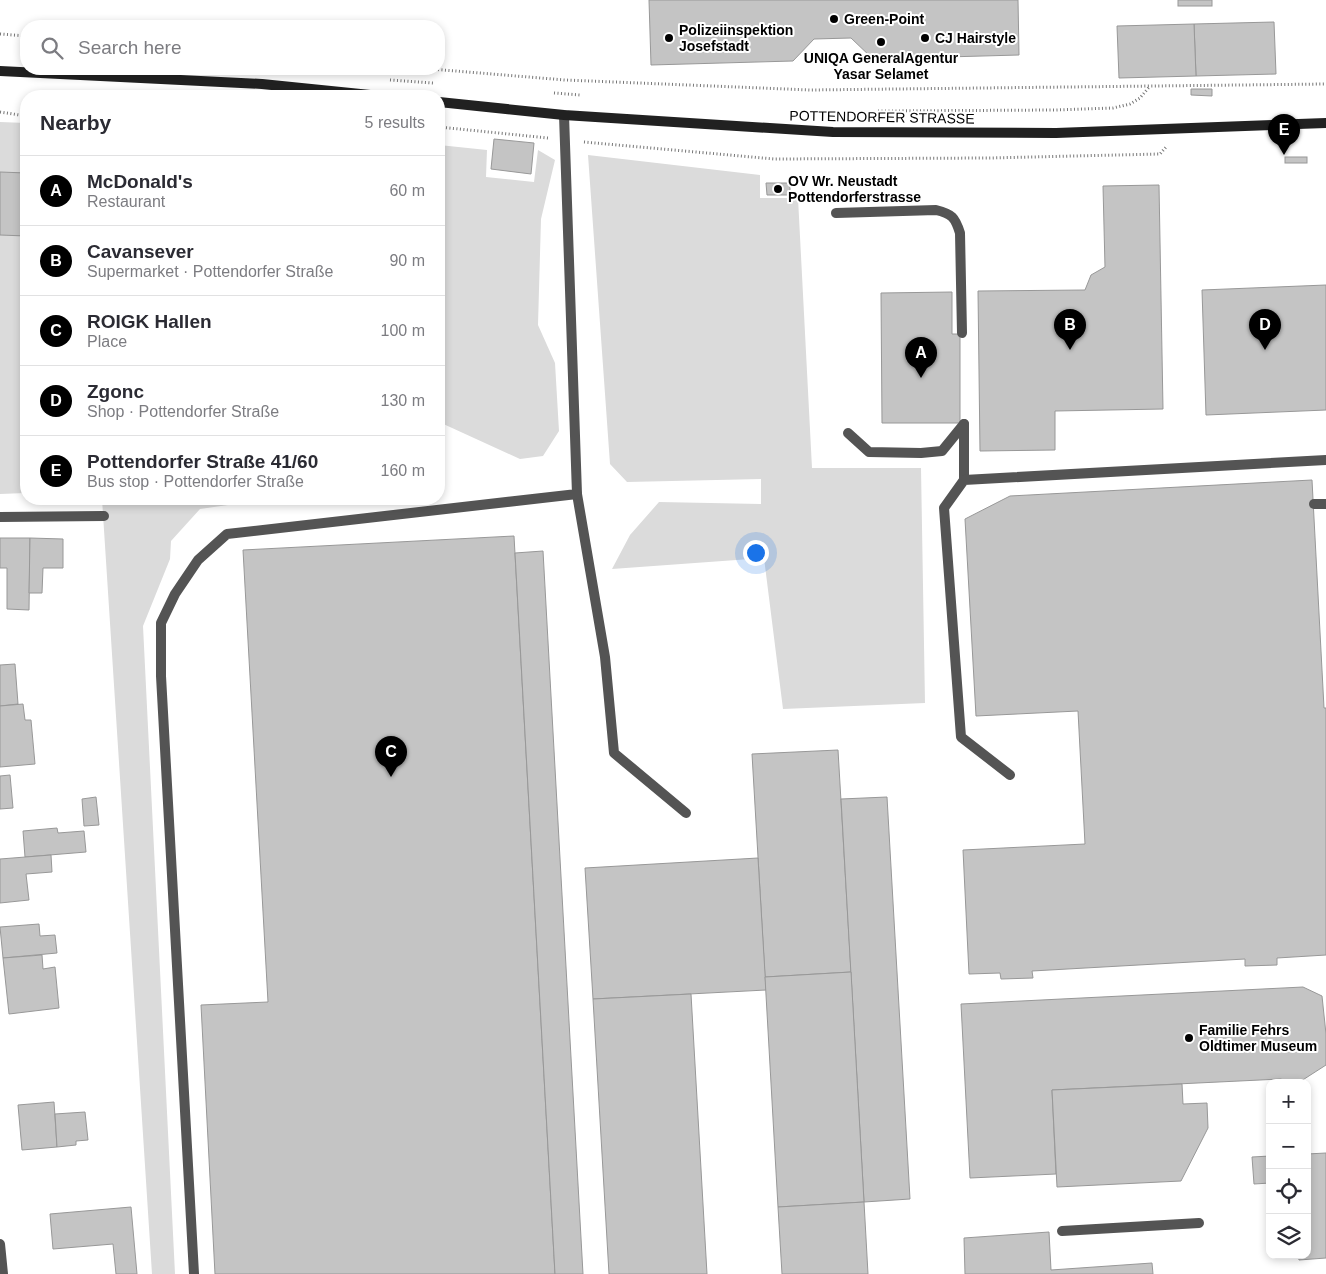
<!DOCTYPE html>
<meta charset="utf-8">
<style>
body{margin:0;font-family:Arial,sans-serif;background:#f7f7f7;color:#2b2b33}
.controls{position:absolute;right:15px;bottom:15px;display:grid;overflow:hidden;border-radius:10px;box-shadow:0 2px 8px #0003}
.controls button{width:45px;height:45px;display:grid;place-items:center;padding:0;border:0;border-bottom:1px solid #e1e1e2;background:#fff;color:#2b2b33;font:25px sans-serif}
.you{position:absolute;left:755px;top:552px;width:18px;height:18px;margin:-12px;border:4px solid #fff;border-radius:50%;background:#1a73e8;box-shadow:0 0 0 8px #1a73e833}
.badge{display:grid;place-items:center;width:32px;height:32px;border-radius:50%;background:#000;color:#fff;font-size:16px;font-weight:700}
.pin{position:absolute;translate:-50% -41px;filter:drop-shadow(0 1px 2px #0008)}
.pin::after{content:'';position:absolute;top:26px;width:18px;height:15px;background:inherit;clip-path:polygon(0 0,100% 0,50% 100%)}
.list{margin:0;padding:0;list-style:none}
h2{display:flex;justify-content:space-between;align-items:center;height:65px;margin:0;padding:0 20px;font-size:21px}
h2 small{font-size:16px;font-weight:400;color:#7c7c81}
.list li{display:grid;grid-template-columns:32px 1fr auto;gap:15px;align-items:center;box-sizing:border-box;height:70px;padding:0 20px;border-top:1px solid #e1e1e2}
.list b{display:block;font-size:19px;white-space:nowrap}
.list p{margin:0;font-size:16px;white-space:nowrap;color:#7c7c81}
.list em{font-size:16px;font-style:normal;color:#7c7c81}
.icon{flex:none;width:28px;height:28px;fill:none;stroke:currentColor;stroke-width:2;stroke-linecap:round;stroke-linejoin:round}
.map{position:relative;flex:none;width:1326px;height:1274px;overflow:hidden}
.search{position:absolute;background:#fff;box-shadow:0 2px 8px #0003;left:20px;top:20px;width:425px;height:55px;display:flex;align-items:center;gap:12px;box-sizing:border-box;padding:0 18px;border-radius:20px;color:#7c7c81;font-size:19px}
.panel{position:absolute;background:#fff;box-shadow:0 2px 8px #0003;left:20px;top:90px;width:425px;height:415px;border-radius:20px}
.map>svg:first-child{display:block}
</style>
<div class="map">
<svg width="1326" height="1274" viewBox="0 0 1326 1274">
<rect width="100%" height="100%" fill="#fff"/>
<!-- green -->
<g fill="#dbdbdb">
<polygon points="0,122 26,123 26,493 0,494"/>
<polygon points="439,145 487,150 486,177 534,182 538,150 555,160 541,219 538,325 555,363 559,431 543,456 520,459 439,422"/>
<polygon points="588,155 760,175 760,198 798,198 812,468 921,468 925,703 783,709 764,558 612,569 630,535 659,502 761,504 761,479 627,482 610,464"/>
<polygon points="102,499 269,499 200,509 171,541 170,559 143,626 175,1274 152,1274"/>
</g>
<!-- building -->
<g fill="#c4c4c4" stroke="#989898">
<polygon points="649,0 1018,0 1019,55 873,59 851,38 814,39 793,61 651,65"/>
<rect x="1178" y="0" width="34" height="6"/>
<polygon points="1274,22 1276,74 1196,76 1194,24"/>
<polygon points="1194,24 1196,76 1119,78 1117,26"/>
<polygon points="1191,89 1212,89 1212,96 1191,95"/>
<polygon points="494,139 534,143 531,174 491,169"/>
<rect x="1285" y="157" width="22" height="6"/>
<polygon points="0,172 26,173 26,236 0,235"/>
<polygon points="766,183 790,183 790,195 767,195"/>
<polygon points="1159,185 1163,409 1055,411 1055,450 980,451 978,291 1085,290 1091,275 1105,267 1103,186"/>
<polygon points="1326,285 1326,410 1206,415 1202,290"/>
<polygon points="952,292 952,334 960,334 960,423 882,423 881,293"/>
<polygon points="1312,480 1324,708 1326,708 1326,955 1277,958 1277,965 1245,966 1245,959 1032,971 1033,978 1001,979 1000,973 969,974 963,850 1085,844 1078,711 976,716 965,519 1010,496"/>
<polygon points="514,536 555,1274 215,1274 201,1005 268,1002 243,550"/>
<polygon points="0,538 30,538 29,610 7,609 7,568 0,568"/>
<polygon points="30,538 63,539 63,568 43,568 42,593 29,593"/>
<polygon points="543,551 583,1274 555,1274 515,553"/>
<polygon points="15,664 18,704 0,706 0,665"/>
<polygon points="23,704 25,720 31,720 35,764 0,767 0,706"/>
<polygon points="838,750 851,972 765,977 752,754"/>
<polygon points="10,775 13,808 0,809 0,776"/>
<polygon points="96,797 99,825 84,826 82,799"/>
<polygon points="887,797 910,1199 864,1202 841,799"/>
<polygon points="57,828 58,833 84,831 86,852 25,857 23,831"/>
<polygon points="51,855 52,872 26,874 29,900 0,903 0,859"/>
<polygon points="758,858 766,990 593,999 585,868"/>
<polygon points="39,924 40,936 55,935 57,953 3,958 0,927"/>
<polygon points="42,955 43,969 55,967 59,1008 9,1014 3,958"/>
<polygon points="851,972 864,1202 778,1207 765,977"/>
<polygon points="1303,987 1322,996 1326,1034 1326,1065 1298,1083 1287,1083 1281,1079 1052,1090 1056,1174 970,1178 961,1004"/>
<polygon points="691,994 707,1274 609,1274 593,999"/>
<polygon points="1182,1084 1183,1104 1207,1103 1208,1128 1181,1181 1057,1187 1052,1090"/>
<polygon points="54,1102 57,1147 22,1150 18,1105"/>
<polygon points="85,1112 88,1140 76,1141 76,1145 57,1147 55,1114"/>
<polygon points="1326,1153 1326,1258 1299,1260 1298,1255 1307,1255 1307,1154"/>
<polygon points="1270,1156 1270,1183 1254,1184 1252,1157"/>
<polygon points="864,1202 868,1274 782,1274 778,1207"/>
<polygon points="131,1207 137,1274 116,1274 113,1244 53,1249 50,1214"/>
<polygon points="1049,1232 1051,1270 1152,1263 1153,1274 965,1274 964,1238"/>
</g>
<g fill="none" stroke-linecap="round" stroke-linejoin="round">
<!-- path -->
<g stroke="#767676" stroke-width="3" stroke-dasharray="1 2.5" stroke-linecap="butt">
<polyline points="0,34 26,36"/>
<polyline points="431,69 565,80 810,90 1326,84"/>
<polyline points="390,80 433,83"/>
<polyline points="554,93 580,95"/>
<polyline points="878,111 1055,110 1113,108 1130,104 1140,98 1150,86"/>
<polyline points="0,112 26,116"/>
<polyline points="439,127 548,138"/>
<polyline points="584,142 774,159 989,158 1160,154 1166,147"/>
</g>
<!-- lane -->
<g stroke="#545454" stroke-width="10">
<path d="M836,213L936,210C952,214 955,217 960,233L962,333"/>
<polyline points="848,433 869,452 921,453 942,451 964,424"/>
<polyline points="964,480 964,424"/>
<polyline points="577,494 605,657 614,753 686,813"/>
<polyline points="1314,504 1326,504"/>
<polyline points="1010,775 961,737 944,508 964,480 1326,460"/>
<polyline points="1062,1231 1199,1223"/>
<polyline points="194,1274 161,676 161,623 175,594 198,560 227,534 577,494 564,115"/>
</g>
<!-- street -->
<g stroke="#545454" stroke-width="10">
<polyline points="0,517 104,516"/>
<polyline points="0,1244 3,1274"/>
</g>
<!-- secondary -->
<g stroke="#212121" stroke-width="10">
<polyline points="0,71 262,84 380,96"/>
<polyline points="439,102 564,115 833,132 1056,133 1326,123"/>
</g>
</g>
<!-- markers -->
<g fill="#000" stroke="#fff" stroke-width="2">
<circle cx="834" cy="19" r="5"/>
<circle cx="669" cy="38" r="5"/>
<circle cx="925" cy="38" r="5"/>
<circle cx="881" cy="42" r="5"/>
<circle cx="778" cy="189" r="5"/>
<circle cx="1189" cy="1038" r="5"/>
</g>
<g text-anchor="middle" stroke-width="4" stroke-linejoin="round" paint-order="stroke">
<!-- poi labels -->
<g font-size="14" font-weight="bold" fill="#000" stroke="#fff" text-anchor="start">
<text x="844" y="24">Green-Point</text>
<text x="679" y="35">Polizeiinspektion<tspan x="679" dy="16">Josefstadt</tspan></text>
<text x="935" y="43">CJ Hairstyle</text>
<text x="881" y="63" text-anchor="middle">UNIQA GeneralAgentur<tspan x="881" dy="16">Yasar Selamet</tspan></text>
<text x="788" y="186">OV Wr. Neustadt<tspan x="788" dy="16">Pottendorferstrasse</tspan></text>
<text x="1199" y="1035">Familie Fehrs<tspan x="1199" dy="16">Oldtimer Museum</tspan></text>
</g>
<!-- street labels -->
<g font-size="14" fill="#000" stroke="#fff">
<text transform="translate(882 117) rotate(1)" y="5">POTTENDORFER STRASSE</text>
</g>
</g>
</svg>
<div class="controls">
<button>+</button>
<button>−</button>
<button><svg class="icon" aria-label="locate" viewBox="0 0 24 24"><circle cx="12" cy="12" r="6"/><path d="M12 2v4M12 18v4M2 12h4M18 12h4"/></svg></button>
<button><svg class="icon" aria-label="layers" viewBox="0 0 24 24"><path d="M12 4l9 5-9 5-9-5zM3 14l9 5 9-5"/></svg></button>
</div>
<div class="you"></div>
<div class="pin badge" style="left:921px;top:378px">A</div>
<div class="pin badge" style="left:1070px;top:350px">B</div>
<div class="pin badge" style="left:391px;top:777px">C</div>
<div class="pin badge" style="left:1265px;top:350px">D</div>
<div class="pin badge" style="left:1284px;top:155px">E</div>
<div class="search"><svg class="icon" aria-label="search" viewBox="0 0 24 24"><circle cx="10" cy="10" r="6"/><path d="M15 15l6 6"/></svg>Search here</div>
<section class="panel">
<h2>Nearby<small>5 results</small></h2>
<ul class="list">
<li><span class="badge">A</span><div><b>McDonald's</b><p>Restaurant</p></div><em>60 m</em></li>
<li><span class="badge">B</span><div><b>Cavansever</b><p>Supermarket · Pottendorfer Straße</p></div><em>90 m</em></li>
<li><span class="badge">C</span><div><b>ROIGK Hallen</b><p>Place</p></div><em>100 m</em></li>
<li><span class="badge">D</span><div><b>Zgonc</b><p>Shop · Pottendorfer Straße</p></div><em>130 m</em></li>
<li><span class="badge">E</span><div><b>Pottendorfer Straße 41/60</b><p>Bus stop · Pottendorfer Straße</p></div><em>160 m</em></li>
</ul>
</section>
</div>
